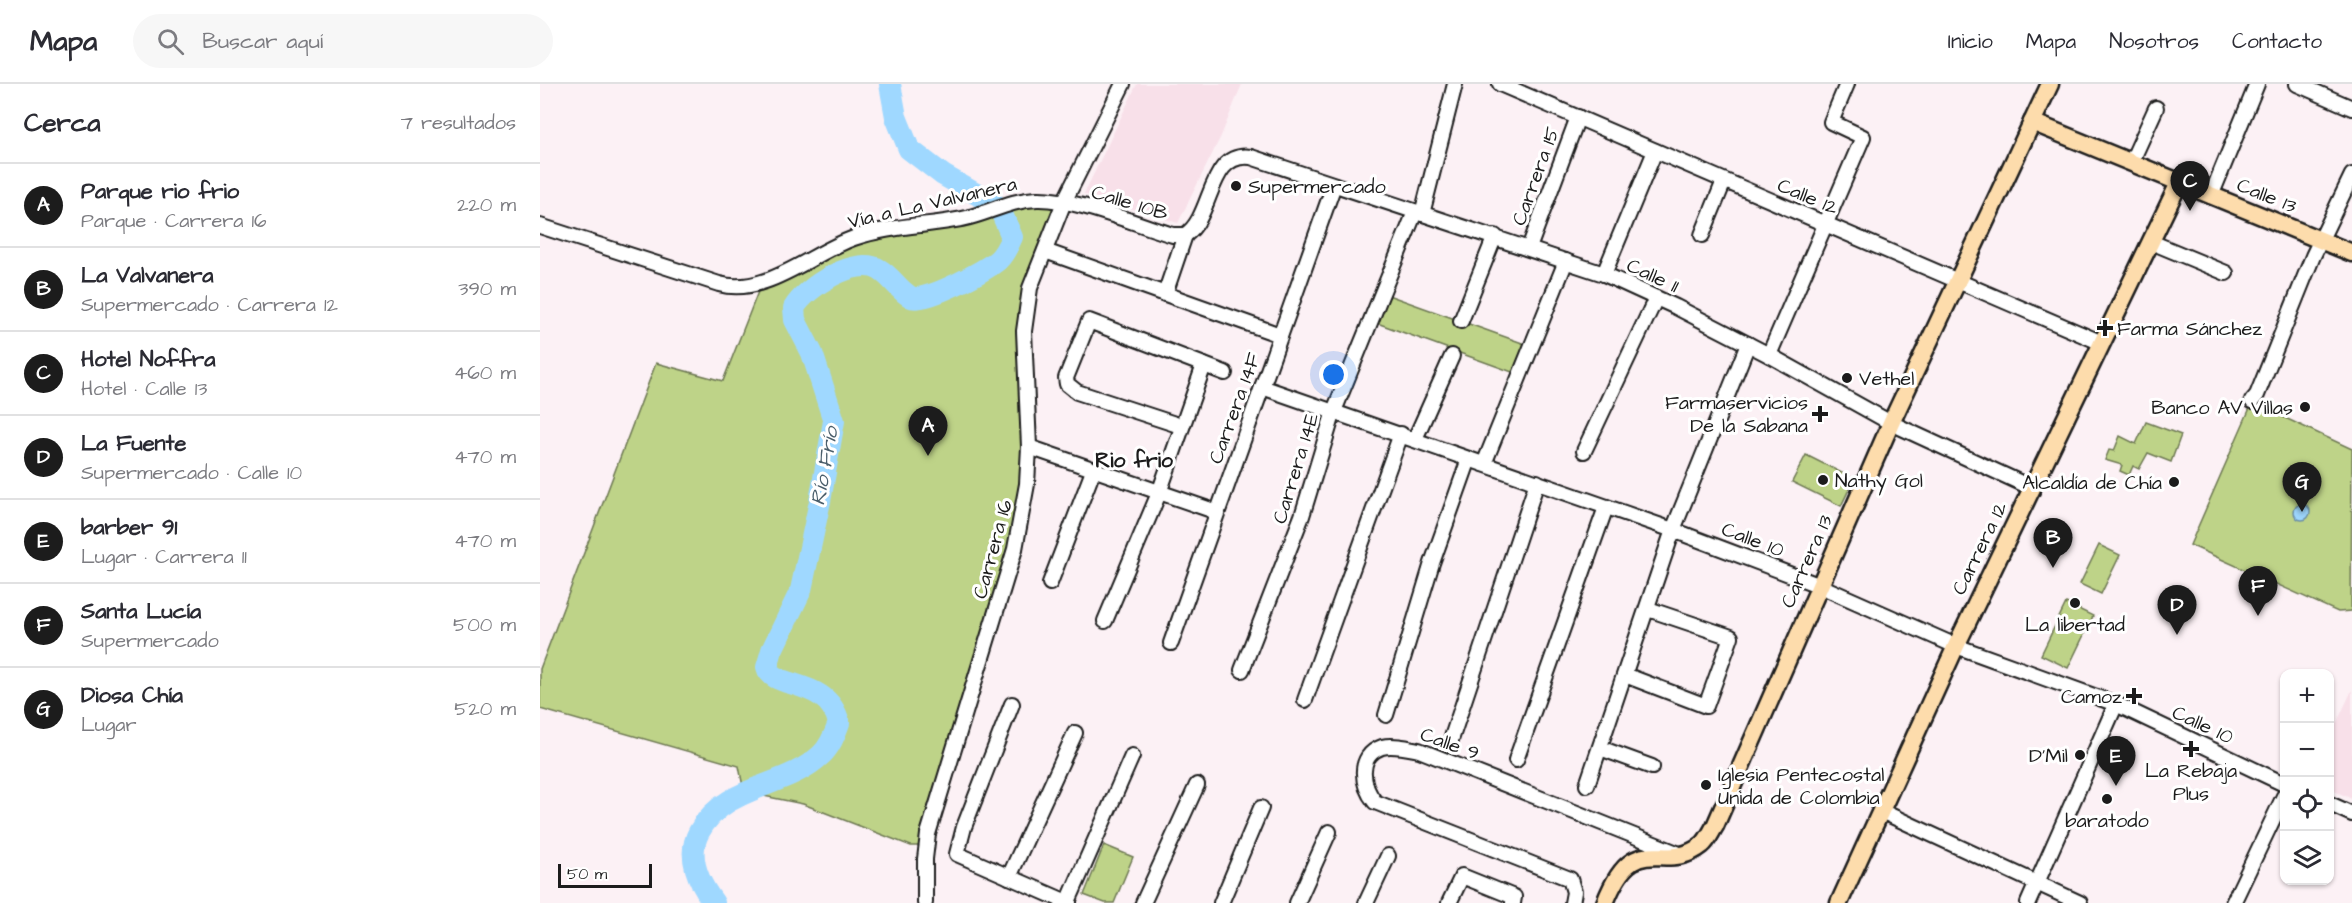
<!DOCTYPE html>
<html lang="es">
<meta charset="utf-8">
<style>
body{margin:0;font-family:"Architects Daughter",sans-serif;background:#f7f7f7;color:#2b2b33}
.controls{position:absolute;right:18px;bottom:18px;display:grid;overflow:hidden;border-radius:12px;box-shadow:0 2px 4px #0004}
.controls button{width:54px;height:54px;display:grid;place-items:center;padding:0;border:0;border-bottom:2px solid #e1e1e2;background:#fff;color:#2b2b33;font:30px sans-serif}
.scale{position:absolute;left:18px;bottom:15px;width:94px;box-sizing:border-box;padding-left:6px;border:3px solid #1c1c1c;border-top:0;font-size:16px;line-height:21px;white-space:nowrap;color:#1c1c1c;-webkit-text-stroke:4px #fff;paint-order:stroke}
.you{position:absolute;left:794px;top:291px;width:21px;height:21px;margin:-15px;border:4px solid #fff;border-radius:50%;background:#1a73e8;box-shadow:0 0 0 9px #1a73e833}
.badge{display:grid;place-items:center;width:39px;height:39px;border-radius:50%;background:#1c1c1c;color:#fff;font-size:20px;font-weight:700}
.pin{position:absolute;translate:-50% -50px;filter:drop-shadow(0 2px 3px #0008)}
.pin::after{content:'';position:absolute;top:32px;width:21px;height:18px;background:inherit;clip-path:polygon(0 0,100% 0,50% 100%)}
.list{margin:0;padding:0;list-style:none}
h2{display:flex;justify-content:space-between;align-items:center;height:78px;margin:0;padding:0 24px;font-size:26px}
h2 small{font-size:20px;font-weight:400;color:#7c7c81}
.list li{display:grid;grid-template-columns:39px 1fr auto;gap:18px;align-items:center;box-sizing:border-box;height:84px;padding:0 24px;border-top:2px solid #e1e1e2}
.list b{display:block;font-size:22px;white-space:nowrap}
.list p{margin:0;font-size:20px;white-space:nowrap;color:#7c7c81}
.list em{font-size:20px;font-style:normal;color:#7c7c81}
.icon{flex:none;width:33px;height:33px;fill:none;stroke:currentColor;stroke-width:2;stroke-linecap:round;stroke-linejoin:round}
.map{position:relative;flex:none;width:1812px;height:819px;overflow:hidden}
header{display:flex;align-items:center;gap:36px;box-sizing:border-box;height:84px;padding:0 30px;background:#fff;border-bottom:2px solid #e1e1e2}
header strong{font-size:28px}
nav{display:flex;gap:33px;margin-inline-start:auto;font-size:21px}
.search{width:420px;height:54px;background:#f7f7f7;display:flex;align-items:center;gap:15px;box-sizing:border-box;padding:0 21px;border-radius:33px;color:#7c7c81;font-size:22px}
main{display:flex}
aside{flex:1;background:#fff}
.map>svg:first-child{display:block}
</style>
<header>
<strong>Mapa</strong>
<div class="search"><svg class="icon" aria-label="search" viewBox="0 0 24 24"><circle cx="10" cy="10" r="6"/><path d="M15 15l6 6"/></svg>Buscar aquí</div>
<nav><a>Inicio</a><a>Mapa</a><a>Nosotros</a><a>Contacto</a></nav>
</header>
<main>
<aside>
<h2>Cerca<small>7 resultados</small></h2>
<ul class="list">
<li><span class="badge">A</span><div><b>Parque rio frio</b><p>Parque · Carrera 16</p></div><em>220 m</em></li>
<li><span class="badge">B</span><div><b>La Valvanera</b><p>Supermercado · Carrera 12</p></div><em>390 m</em></li>
<li><span class="badge">C</span><div><b>Hotel Noffra</b><p>Hotel · Calle 13</p></div><em>460 m</em></li>
<li><span class="badge">D</span><div><b>La Fuente</b><p>Supermercado · Calle 10</p></div><em>470 m</em></li>
<li><span class="badge">E</span><div><b>barber 91</b><p>Lugar · Carrera 11</p></div><em>470 m</em></li>
<li><span class="badge">F</span><div><b>Santa Lucía</b><p>Supermercado</p></div><em>500 m</em></li>
<li><span class="badge">G</span><div><b>Diosa Chía</b><p>Lugar</p></div><em>520 m</em></li>
</ul>
</aside>
<div class="map">
<svg width="1812" height="819" viewBox="0 0 1812 819">
<rect width="100%" height="100%" fill="#fcf1f5"/>
<filter id="ink" filterUnits="userSpaceOnUse"><feTurbulence type="fractalNoise" baseFrequency=".0167" numOctaves="2"/><feDisplacementMap in="SourceGraphic" scale="12" xChannelSelector="R" yChannelSelector="G"/><feConvolveMatrix kernelMatrix="1 2 1 2 8 2 1 2 1" color-interpolation-filters="sRGB"/></filter>
<g filter="url(#ink)">
<!-- built -->
<g fill="#f8e0e9">
<polygon points="597,0 702,0 681,52 638,139 544,110"/>
<polygon points="1812,606 1812,715 1790,705 1790,653"/>
</g>
<!-- green -->
<g fill="#bed388" stroke="#6d7852" stroke-width="1.5">
<polygon points="524,118 490,204 487,400 386,762 371,762 263,720 204,708 199,682 0,625 0,585 116,279 183,297 221,200 299,160 456,124"/>
<polygon points="848,211 985,260 975,289 837,239"/>
<polygon points="1717,321 1812,365 1811,527 1798,528 1650,461 1710,324"/>
<polygon points="1606,338 1641,351 1631,378 1608,369 1599,385 1593,382 1589,391 1580,387 1582,381 1565,376 1569,366 1574,367 1580,352 1596,360"/>
<polygon points="1266,371 1314,395 1301,422 1252,398"/>
<polygon points="1559,461 1580,471 1561,510 1540,500"/>
<polygon points="1526,519 1553,532 1528,584 1501,571"/>
<polygon points="564,761 593,773 574,819 565,819 544,811"/>
</g>
<!-- water -->
<circle fill="#9fd8ff" stroke="#6b8da4" stroke-width="1.5" cx="1762" cy="428" r="8"/>
<g fill="none" stroke-linecap="round" stroke-linejoin="round">
<!-- river -->
<path stroke="#9fd8ff" stroke-width="22" d="M174,819C159,799 146,772 159,748C185,700 245,705 281,671C290,663 295,650 299,639C288,593 232,606 227,583L232,566L261,506L280,417L294,337L272,269L255,236L254,224C266,203 316,171 340,186C352,193 359,207 371,213C384,220 446,186 458,176C463,171 469,160 472,153L459,123L403,91L369,65L356,33L350,0"/>
<defs>
<g id="minor">
<polyline points="960,0 1562,259"/>
<polyline points="1757,0 1812,24"/>
<polyline points="1591,79 1616,24"/>
<polyline points="1671,112 1717,0"/>
<polyline points="882,130 915,0"/>
<path d="M0,142L179,200C225,213 271,169 314,154C348,142 386,142 422,135C447,130 470,116 497,115C535,114 595,140 633,151H645"/>
<path d="M645,151C674,133 667,67 711,73L1064,190L1136,223L1229,271L1351,339L1492,404"/>
<polyline points="1162,151 1184,97"/>
<polyline points="1611,158 1686,189"/>
<polyline points="989,164 1038,33"/>
<polyline points="505,167 740,251"/>
<polyline points="1064,190 1115,67"/>
<polyline points="625,210 645,151"/>
<polyline points="921,237 955,152"/>
<polyline points="1229,271 1323,53 1291,38 1307,0"/>
<polyline points="722,303 1133,446 1278,501 1416,562 1576,620 1744,700"/>
<polyline points="1712,317 1717,311 1773,172 1812,91"/>
<polyline points="641,342 537,308 527,300 526,294 549,237 685,289"/>
<polyline points="875,355 912,272"/>
<polyline points="489,363 677,428"/>
<polyline points="1044,367 1116,214"/>
<polyline points="944,380 1026,177"/>
<polyline points="510,499 553,387"/>
<polyline points="565,537 619,409 664,281"/>
<polyline points="631,559 794,101"/>
<polyline points="702,586 762,432 794,327 875,128"/>
<polyline points="1085,591 1166,622 1191,553 1108,525"/>
<polyline points="765,616 861,350"/>
<polyline points="472,620 424,743 417,770 529,819"/>
<polyline points="846,631 892,479 929,375"/>
<polyline points="911,656 997,398"/>
<polyline points="1060,664 1112,683"/>
<polyline points="976,676 1066,423"/>
<polyline points="1047,701 1133,446 1208,260"/>
<polyline points="1790,720 1812,730"/>
<polyline points="1341,727 1540,819"/>
<polyline points="469,793 535,649"/>
<polyline points="528,818 592,672"/>
<polyline points="385,819 385,775 388,750 475,465 487,400 489,363 484,247 490,204 524,118 583,0"/>
<polyline points="603,819 657,701"/>
<polyline points="681,819 721,724"/>
<polyline points="757,819 789,748"/>
<polyline points="826,819 848,772"/>
<polyline points="909,819 922,792 974,813 973,819"/>
<path d="M1032,819L1034,808L1030,795L835,718C822,702 816,672 842,663C853,660 869,664 879,666L1142,771"/>
<polyline points="1488,819 1576,620"/>
<polyline points="1693,819 1744,712"/>
</g>
<g id="major">
<polyline points="1492,38 1812,169"/>
<path d="M1065,819C1095,741 1123,792 1162,761C1168,756 1171,748 1175,742L1351,339L1510,0"/>
<polyline points="1299,819 1416,562 1639,99"/>
</g>
</defs>
<!-- minor casing -->
<use href="#minor" stroke="#1c1c1c" stroke-width="18"/>
<!-- major casing -->
<use href="#major" stroke="#1c1c1c" stroke-width="21"/>
<!-- minor -->
<use href="#minor" stroke="#fff" stroke-width="14"/>
<!-- major -->
<use href="#major" stroke="#fddcac" stroke-width="16"/>
</g>
</g>
<!-- markers -->
<g fill="#1c1c1c" stroke="#fff" stroke-width="2">
<circle cx="696" cy="102" r="6"/>
<path d="M1562 235h6v6h6v6h-6v6h-6v-6h-6v-6h6z"/>
<circle cx="1307" cy="294" r="6"/>
<circle cx="1765" cy="323" r="6"/>
<path d="M1277 321h6v6h6v6h-6v6h-6v-6h-6v-6h6z"/>
<circle cx="1283" cy="396" r="6"/>
<circle cx="1634" cy="398" r="6"/>
<circle cx="1535" cy="519" r="6"/>
<path d="M1591 603h6v6h6v6h-6v6h-6v-6h-6v-6h6z"/>
<path d="M1648 656h6v6h6v6h-6v6h-6v-6h-6v-6h6z"/>
<circle cx="1540" cy="671" r="6"/>
<circle cx="1166" cy="701" r="6"/>
<circle cx="1567" cy="715" r="6"/>
</g>
<g text-anchor="middle" stroke-width="6" stroke-linejoin="round" paint-order="stroke">
<!-- street labels -->
<g font-size="20" fill="#1c1c1c" stroke="#fff">
<text transform="translate(995 92) rotate(-70)" y="7">Carrera 15</text>
<text transform="translate(1727 111) rotate(22)" y="7">Calle 13</text>
<text transform="translate(1268 112) rotate(23)" y="7">Calle 12</text>
<text transform="translate(392 118) rotate(-13)" y="7">Vía a La Valvanera</text>
<text transform="translate(590 118) rotate(17)" y="7">Calle 10B</text>
<text transform="translate(1113 191) rotate(25)" y="7">Calle 11</text>
<text transform="translate(694 324) rotate(-70)" y="7">Carrera 14F</text>
<text transform="translate(755 384) rotate(-73)" y="7">Carrera 14E</text>
<text transform="translate(1213 455) rotate(21)" y="7">Calle 10</text>
<text transform="translate(1439 464) rotate(-64)" y="7">Carrera 12</text>
<text transform="translate(452 465) rotate(-75)" y="7">Carrera 16</text>
<text transform="translate(1266 477) rotate(-66)" y="7">Carrera 13</text>
<text transform="translate(1663 640) rotate(25)" y="7">Calle 10</text>
<text transform="translate(910 659) rotate(20)" y="7">Calle 9</text>
</g>
<!-- poi labels -->
<g font-size="20" fill="#1c1c1c" stroke="#fff" text-anchor="start">
<text x="708" y="109">Supermercado</text>
<text x="1577" y="251">Farma Sánchez</text>
<text x="1319" y="301">Vethel</text>
<text x="1268" y="325" text-anchor="end">Farmaservicios<tspan x="1268" dy="23">De la Sabana</tspan></text>
<text x="1753" y="330" text-anchor="end">Banco AV Villas</text>
<text x="1295" y="403">Nathy Gol</text>
<text x="1622" y="405" text-anchor="end">Alcaldía de Chía</text>
<text x="1535" y="547" text-anchor="middle">La libertad</text>
<text x="1582" y="619" text-anchor="end">Camoz</text>
<text x="1528" y="678" text-anchor="end">D'Mil</text>
<text x="1651" y="693" text-anchor="middle">La Rebaja<tspan x="1651" dy="23">Plus</tspan></text>
<text x="1178" y="697">Iglesia Pentecostal<tspan x="1178" dy="23">Unida de Colombia</tspan></text>
<text x="1567" y="743" text-anchor="middle">baratodo</text>
</g>
<!-- neighbourhood labels -->
<g font-size="21" font-weight="bold" fill="#1c1c1c" stroke="#fff">
<text x="594" y="383">Rio frio</text>
</g>
<!-- water labels -->
<g font-size="21" font-style="italic" fill="#4a5e6b" stroke="#fff">
<text transform="translate(284 382) rotate(-80)" y="7">Río Frío</text>
</g>
</g>
</svg>
<div class="controls">
<button>+</button>
<button>−</button>
<button><svg class="icon" aria-label="locate" viewBox="0 0 24 24"><circle cx="12" cy="12" r="6"/><path d="M12 2v4M12 18v4M2 12h4M18 12h4"/></svg></button>
<button><svg class="icon" aria-label="layers" viewBox="0 0 24 24"><path d="M12 4l9 5-9 5-9-5zM3 14l9 5 9-5"/></svg></button>
</div>
<div class="scale">50 m</div>
<div class="you"></div>
<div class="pin badge" style="left:388px;top:372px">A</div>
<div class="pin badge" style="left:1513px;top:484px">B</div>
<div class="pin badge" style="left:1650px;top:127px">C</div>
<div class="pin badge" style="left:1637px;top:551px">D</div>
<div class="pin badge" style="left:1576px;top:702px">E</div>
<div class="pin badge" style="left:1718px;top:532px">F</div>
<div class="pin badge" style="left:1762px;top:428px">G</div>
</div>
</main>
